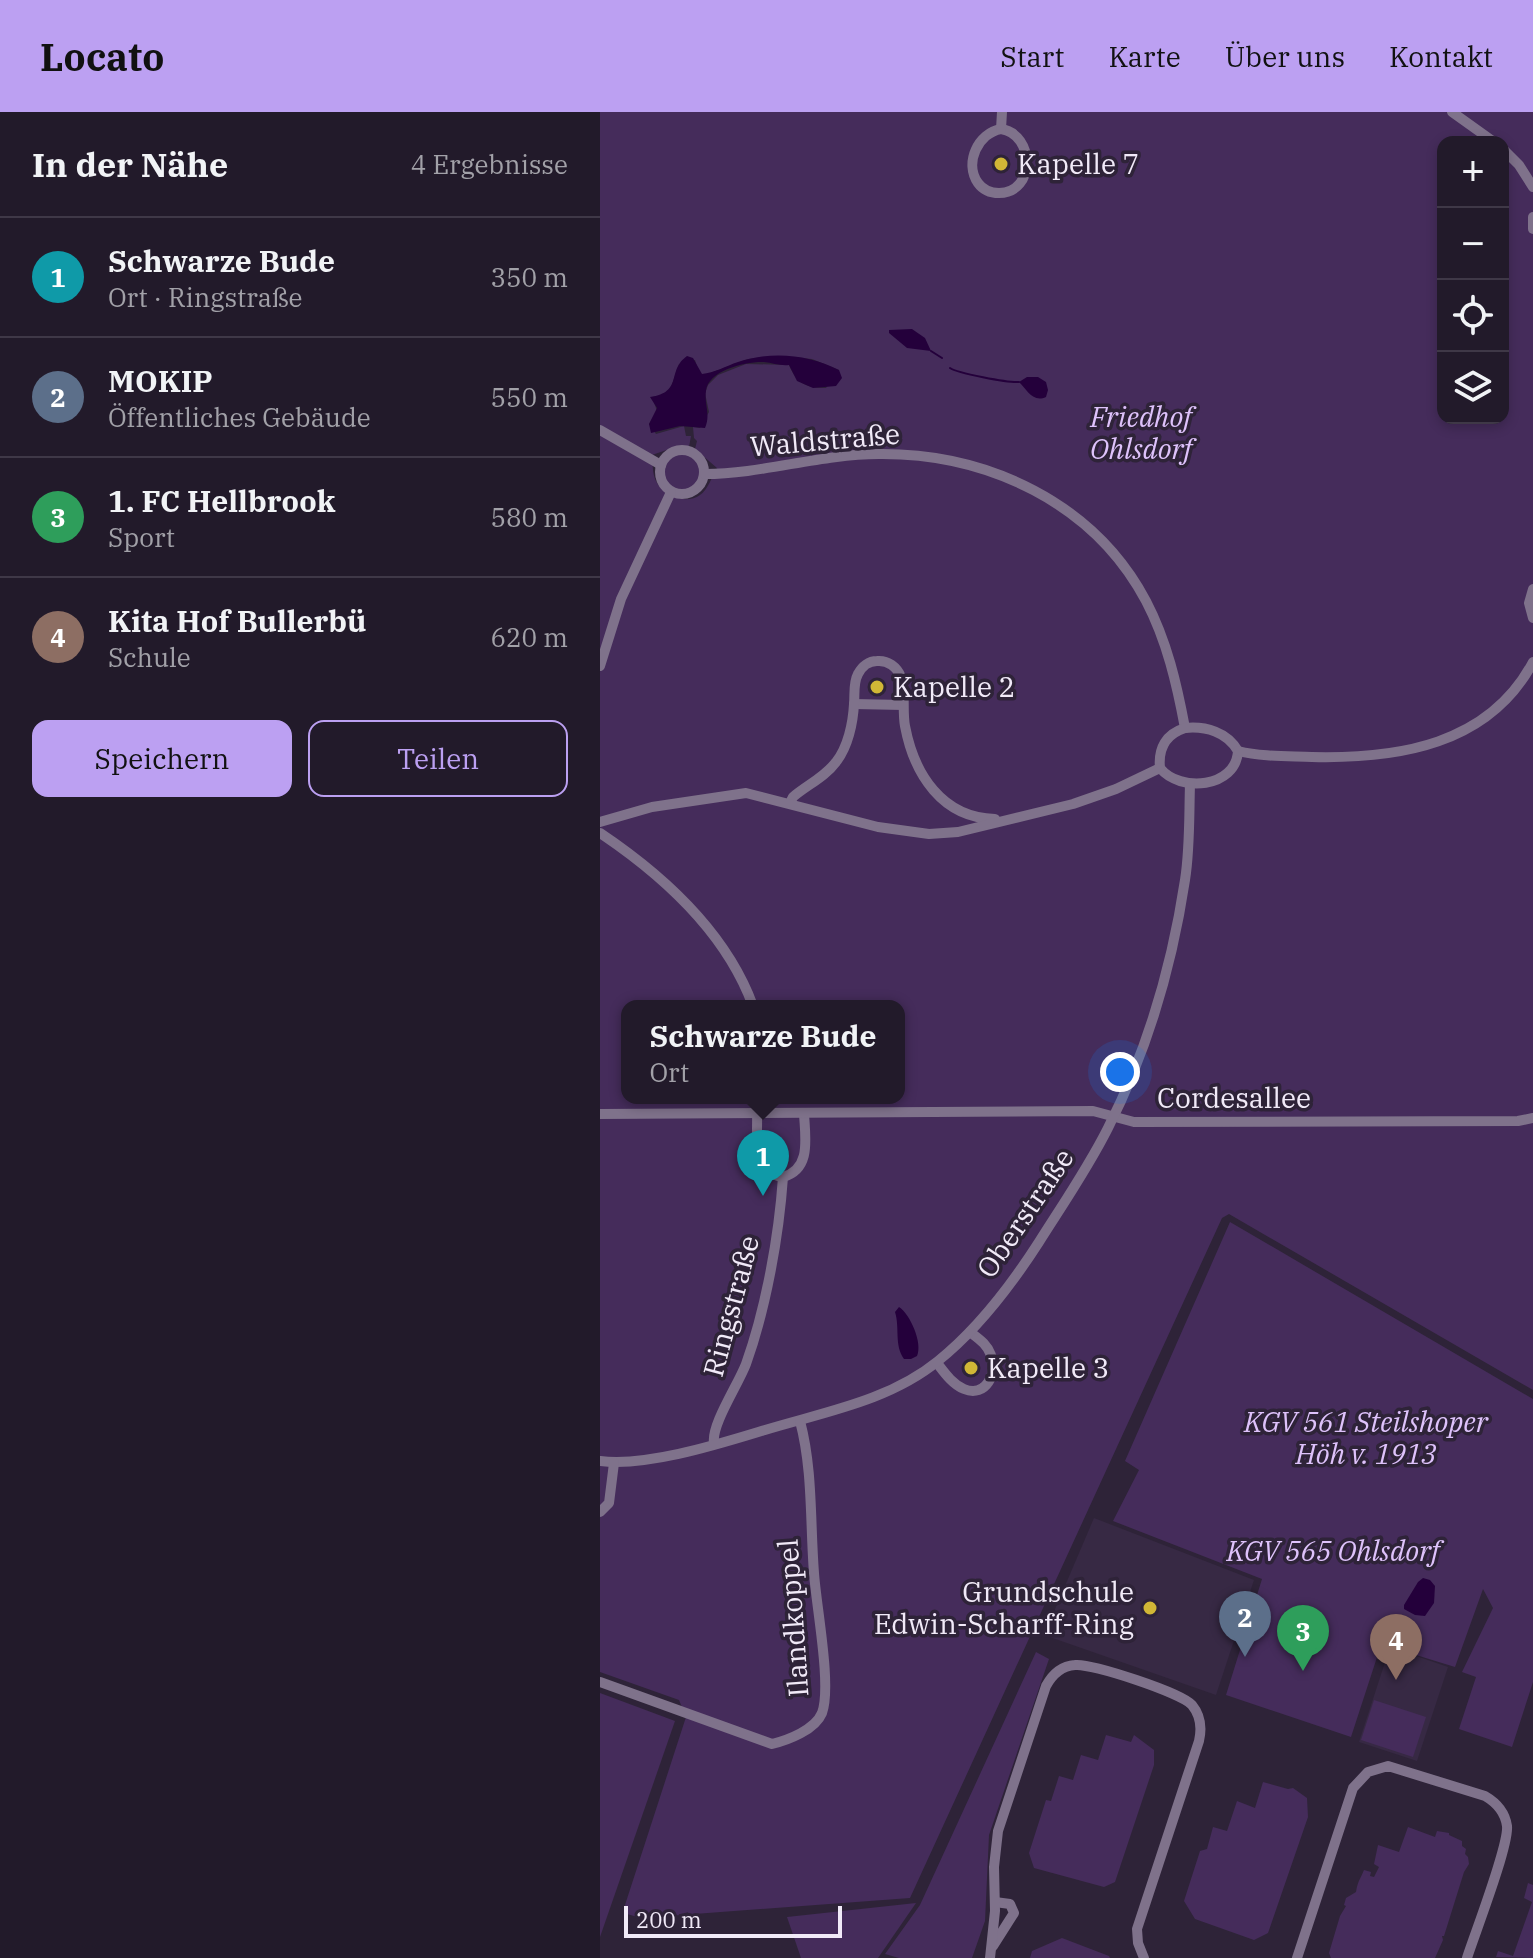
<!DOCTYPE html>
<html lang="de">
<meta charset="utf-8">
<style>
body{margin:0;font-family:"IBM Plex Serif",serif;background:#2a2332;color:#f1f3f6}
.controls{position:absolute;right:24px;top:24px;display:grid;overflow:hidden;border-radius:16px;box-shadow:0 4px 12px #0003}
.controls button{width:72px;height:72px;display:grid;place-items:center;padding:0;border:0;border-bottom:2px solid #3f3847;background:#221a2a;color:#f1f3f6;font:40px sans-serif}
.scale{position:absolute;left:24px;bottom:20px;width:218px;box-sizing:border-box;padding-left:8px;border:4px solid #f1eaf8;border-top:0;font-size:22px;line-height:28px;white-space:nowrap;color:#f1eaf8;-webkit-text-stroke:6px #2e2338;paint-order:stroke}
.you{position:absolute;left:520px;top:960px;width:28px;height:28px;margin:-20px;border:6px solid #fff;border-radius:50%;background:#1a73e8;box-shadow:0 0 0 12px #1a73e833}
.badge{display:grid;place-items:center;width:52px;height:52px;border-radius:50%;background:#bca0f2;color:#fff;font-size:26px;font-weight:700}
.pin{position:absolute;translate:-50% -66px;filter:drop-shadow(0 2px 4px #0008)}
.pin::after{content:'';position:absolute;top:42px;width:28px;height:24px;background:inherit;clip-path:polygon(0 0,100% 0,50% 100%)}
.popup{position:absolute;left:21px;top:888px;width:284px;height:104px;box-sizing:border-box;display:grid;place-content:center;border-radius:16px;background:#221a2a;filter:drop-shadow(0 2px 6px #0005);font-size:26px;white-space:nowrap;color:#a2a1a8}
.popup b{font-size:30px;color:#f1f3f6}
.popup::after{content:'';position:absolute;left:50%;top:100%;margin-left:-16px;border:16px solid transparent;border-top-color:#221a2a}
.list{margin:0;padding:0;list-style:none}
h2{display:flex;justify-content:space-between;align-items:center;height:104px;margin:0;padding:0 32px;font-size:34px}
h2 small{font-size:26px;font-weight:400;color:#a2a1a8}
.list li{display:grid;grid-template-columns:52px 1fr auto;gap:24px;align-items:center;box-sizing:border-box;height:120px;padding:0 32px;border-top:2px solid #3f3847}
.list b{display:block;font-size:30px;white-space:nowrap}
.list p{margin:0;font-size:26px;white-space:nowrap;color:#a2a1a8}
.list em{font-size:26px;font-style:normal;color:#a2a1a8}
.actions{display:flex;gap:16px;padding:24px 32px}
.actions a{flex:1;padding:18px 0;border:2px solid #bca0f2;border-radius:16px;text-align:center;font-size:28px;color:#bca0f2}
.actions .main{background:#bca0f2;color:#111}
.icon{flex:none;width:44px;height:44px;fill:none;stroke:currentColor;stroke-width:2;stroke-linecap:round;stroke-linejoin:round}
.map{position:relative;flex:none;width:933px;height:1846px;overflow:hidden}
header{display:flex;align-items:center;gap:48px;box-sizing:border-box;height:112px;padding:0 40px;background:#bca0f2;color:#111}
header strong{font-size:38px}
nav{display:flex;gap:44px;margin-inline-start:auto;font-size:28px}
main{display:flex}
aside{flex:1;background:#221a2a}
.map>svg:first-child{display:block}
</style>
<header>
<strong>Locato</strong>
<nav><a>Start</a><a>Karte</a><a>Über uns</a><a>Kontakt</a></nav>
</header>
<main>
<aside>
<h2>In der Nähe<small>4 Ergebnisse</small></h2>
<ul class="list">
<li><span class="badge" style="background:#0f9aa8">1</span><div><b>Schwarze Bude</b><p>Ort · Ringstraße</p></div><em>350 m</em></li>
<li><span class="badge" style="background:#5c6f8a">2</span><div><b>MOKIP</b><p>Öffentliches Gebäude</p></div><em>550 m</em></li>
<li><span class="badge" style="background:#2e9e5b">3</span><div><b>1. FC Hellbrook</b><p>Sport</p></div><em>580 m</em></li>
<li><span class="badge" style="background:#8d6e63">4</span><div><b>Kita Hof Bullerbü</b><p>Schule</p></div><em>620 m</em></li>
</ul>
<div class="actions"><a class="main">Speichern</a><a>Teilen</a></div>
</aside>
<div class="map">
<svg width="933" height="1846" viewBox="0 0 933 1846">
<rect width="100%" height="100%" fill="#2e2338"/>
<!-- built -->
<g fill="#372944">
<polygon points="494,1406 654,1468 616,1583 444,1523"/>
<polygon points="790,1535 848,1555 817,1649 759,1630"/>
</g>
<!-- green -->
<g fill="#452c5b" fill-rule="evenodd">
<path d="M0,0H933V1278L629,1102L622,1106L310,1786L41,1806L27,1802L25,1793L86,1605L79,1588L0,1560ZM843,30H903V306H843ZM179,244L212,247L239,258L226,276C207,276 197,272 189,253L146,252L118,263L108,273L105,281L109,300L100,316L93,315L94,326L97,329L95,337L117,356C112,364 108,378 100,383C86,393 63,384 56,369C52,361 53,352 52,343L78,334L89,335L91,324H86L84,314L56,322L49,312L57,299L52,285C74,283 72,269 79,252L95,248L99,261L105,263L148,247ZM27,894H299V986H27Z"/>
<circle cx="82" cy="360" r="18"/>
<polygon points="630,1110 933,1287 933,1570 912,1635 859,1617 876,1565 862,1560 893,1496 883,1477 855,1555 790,1535 780,1536 751,1625 626,1583 662,1467 513,1409 539,1358 525,1349"/>
<polygon points="436,1540 449,1547 389,1723 385,1809 372,1846 299,1846 285,1842 320,1793"/>
<polygon points="0,1581 75,1609 0,1825"/>
<polygon points="774,1588 826,1605 813,1645 761,1628"/>
<polygon points="506,1623 531,1630 534,1623 554,1638 554,1653 515,1770 504,1775 434,1756 429,1741 446,1688 451,1689 459,1664 473,1668 481,1643 498,1648"/>
<polygon points="663,1670 688,1677 693,1676 707,1686 708,1705 668,1821 654,1828 595,1807 584,1789 600,1739 607,1737 613,1715 627,1719 637,1689 655,1696"/>
<path d="M808,1715L835,1725L837,1719L849,1721V1723L862,1729V1734L866,1737L865,1742L868,1745L869,1752L864,1760L844,1824H842L843,1828L835,1846H731L729,1841L740,1804L746,1794L744,1793L746,1786L756,1780C758,1768 760,1768 764,1758L771,1760L770,1764L774,1765L779,1755L774,1752L778,1733L799,1740Z"/>
<polygon points="928,1771 933,1773 933,1846 896,1845 898,1839 913,1844 932,1790 924,1786"/>
<polygon points="316,1791 278,1846 201,1846 187,1805"/>
<polygon points="462,1826 509,1844 510,1846 430,1846 432,1839"/>
</g>
<!-- water -->
<g fill="#24003b">
<polygon points="312,217 325,226 331,239 307,236 289,221 289,218"/>
<path d="M87,244L93,246L102,262C114,261 126,254 138,250C171,239 208,242 239,258L242,266L236,274L213,276L197,269L189,253C180,254 173,251 164,250C147,249 108,258 106,279C104,293 111,302 105,316L80,314L51,321L49,312L57,296L50,285C84,280 66,259 87,244Z"/>
<path d="M427,265H438L446,270L448,278L446,285C433,291 427,278 419,270Z"/>
<path d="M299,1195C310,1202 323,1231 317,1244L311,1247H304C294,1233 300,1216 295,1200Z"/>
<polygon points="823,1466 830,1468 835,1474 834,1491 825,1504 815,1503 804,1497 804,1493 818,1470"/>
</g>
<g fill="none" stroke-linecap="round" stroke-linejoin="round">
<!-- stream -->
<g stroke="#24003b" stroke-width="2">
<polyline points="331,239 342,246"/>
<path d="M350,256C357,261 408,271 419,270"/>
</g>
<!-- minor -->
<g stroke="#7f728b" stroke-width="10">
<polyline points="852,0 894,30"/>
<path d="M401,17C435,22 436,81 399,81C390,81 383,78 378,71C364,51 378,21 401,17Z"/>
<polyline points="401,17 402,0"/>
<polyline points="903,37 919,53 933,75"/>
<polyline points="933,105 933,117"/>
<polyline points="0,318 61,353"/>
<circle cx="82" cy="360" r="22"/>
<path d="M105,362C162,362 220,342 279,342C388,341 494,391 546,489C567,529 577,573 585,616"/>
<polyline points="933,477 929,491 933,506"/>
<polyline points="0,554 21,487 71,380"/>
<polyline points="254,592 303,593"/>
<path d="M585,616C606,614 627,620 638,639C636,676 580,681 560,656C558,636 566,622 585,616Z"/>
<path d="M638,639C663,645 687,644 712,645C798,647 889,633 933,550"/>
<path d="M190,691L193,685C207,673 225,665 236,650C248,635 253,611 254,592C255,582 253,571 258,562C262,554 269,549 277,549C288,548 297,555 301,565C306,580 302,598 305,614C314,662 342,706 395,707"/>
<polyline points="0,710 52,695 146,681 278,715 329,722 358,720 473,692 516,677 560,656"/>
<path d="M0,721C64,764 126,820 153,894"/>
<path d="M157,1001C158,1026 151,1060 183,1065C212,1057 205,1025 204,1001"/>
<polyline points="0,1002 493,999 534,1010 918,1009 933,1006"/>
<path d="M337,1251C344,1260 352,1272 364,1277C386,1286 398,1261 391,1243C387,1232 379,1227 370,1220"/>
<path d="M114,1331C111,1313 138,1273 146,1252C166,1196 179,1124 183,1065"/>
<path d="M0,1349C47,1355 119,1332 165,1318C224,1300 289,1289 338,1249C378,1217 412,1172 439,1130C463,1092 488,1056 508,1016C547,939 572,854 585,768C590,737 589,704 590,672"/>
<polyline points="0,1400 9,1391 14,1351"/>
<path d="M0,1570L172,1632C188,1628 215,1618 222,1601C232,1574 216,1493 214,1461C210,1410 213,1358 200,1309"/>
<polyline points="393,1834 414,1801 410,1792 395,1790"/>
<path d="M390,1846L395,1799L394,1755L398,1719L446,1574C452,1563 461,1554 475,1553C491,1551 582,1581 592,1593C601,1604 602,1616 599,1629L537,1817L538,1831L544,1846"/>
<path d="M697,1846L753,1676L768,1660L788,1654L885,1684C897,1691 905,1700 907,1714C909,1734 875,1821 867,1846"/>
</g>
</g>
<!-- markers -->
<g fill="#d1b736" stroke="#2e2338" stroke-width="3">
<circle cx="401" cy="52" r="8"/>
<circle cx="277" cy="575" r="8"/>
<circle cx="371" cy="1256" r="8"/>
<circle cx="550" cy="1496" r="8"/>
</g>
<g text-anchor="middle" stroke-width="7" stroke-linejoin="round" paint-order="stroke">
<!-- poi labels -->
<g font-size="28" fill="#f1eaf8" stroke="#2e2338" text-anchor="start">
<text x="417" y="62">Kapelle 7</text>
<text x="293" y="585">Kapelle 2</text>
<text x="387" y="1266">Kapelle 3</text>
<text x="534" y="1490" text-anchor="end">Grundschule<tspan x="534" dy="32">Edwin-Scharff-Ring</tspan></text>
</g>
<!-- park labels -->
<g font-size="28" font-style="italic" fill="#dec2fb" stroke="#2e2338">
<text x="541" y="315">Friedhof<tspan x="541" dy="32">Ohlsdorf</tspan></text>
<text x="766" y="1320">KGV 561 Steilshoper<tspan x="766" dy="32">Höh v. 1913</tspan></text>
<text x="733" y="1449">KGV 565 Ohlsdorf</text>
</g>
<!-- street labels -->
<g font-size="28" fill="#f1eaf8" stroke="#2e2338">
<text transform="translate(225 328) rotate(-5)" y="10">Waldstraße</text>
<text x="634" y="996">Cordesallee</text>
<text transform="translate(425 1101) rotate(-56)" y="10">Oberstraße</text>
<text transform="translate(131 1194) rotate(-75)" y="10">Ringstraße</text>
<text transform="translate(193 1506) rotate(-94)" y="10">Ilandkoppel</text>
</g>
</g>
</svg>
<div class="controls">
<button>+</button>
<button>−</button>
<button><svg class="icon" aria-label="locate" viewBox="0 0 24 24"><circle cx="12" cy="12" r="6"/><path d="M12 2v4M12 18v4M2 12h4M18 12h4"/></svg></button>
<button><svg class="icon" aria-label="layers" viewBox="0 0 24 24"><path d="M12 4l9 5-9 5-9-5zM3 14l9 5 9-5"/></svg></button>
</div>
<div class="scale">200 m</div>
<div class="you"></div>
<div class="pin badge" style="left:163px;top:1084px;background:#0f9aa8">1</div>
<div class="popup"><b>Schwarze Bude</b>Ort</div>
<div class="pin badge" style="left:645px;top:1545px;background:#5c6f8a">2</div>
<div class="pin badge" style="left:703px;top:1559px;background:#2e9e5b">3</div>
<div class="pin badge" style="left:796px;top:1568px;background:#8d6e63">4</div>
</div>
</main>
